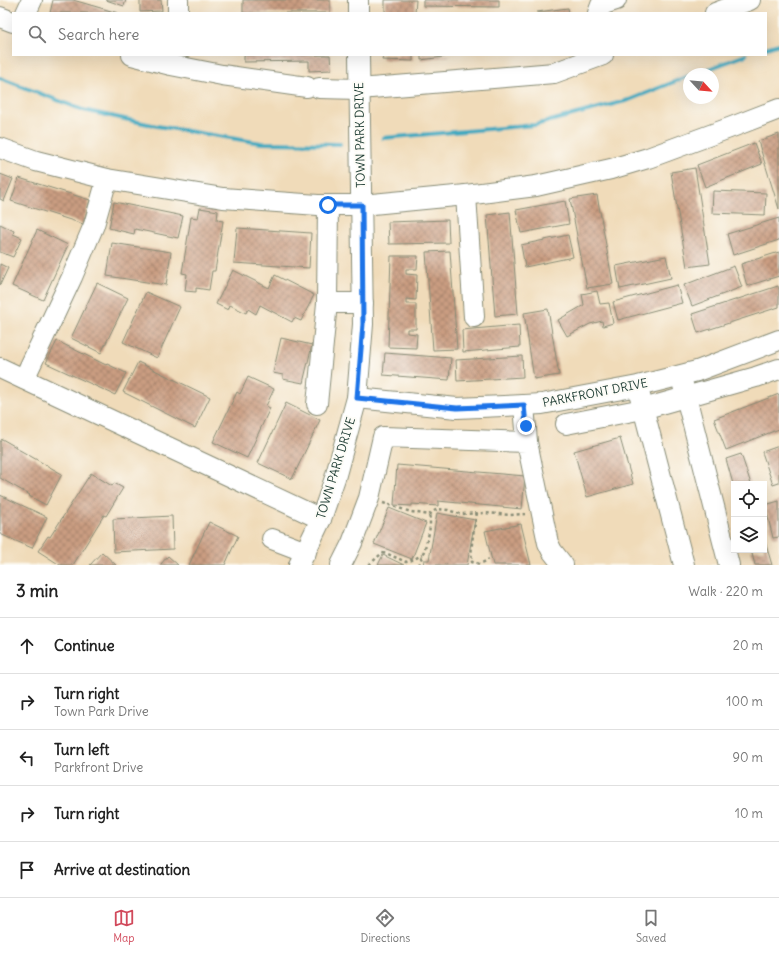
<!DOCTYPE html>
<meta charset="utf-8">
<style>
body{margin:0;font-family:Delius,sans-serif;background:#f2f2f2;color:#222}
.controls{position:absolute;right:12px;bottom:12px;display:grid;overflow:hidden;border-radius:0px;box-shadow:0 4px 16px #0002}
.controls button{width:36px;height:36px;display:grid;place-items:center;padding:0;border:0;border-bottom:1px solid #e0e0e0;background:#fff;color:#222;font:20px sans-serif}
.compass{position:absolute;left:683px;top:68px;width:36px;height:36px;border-radius:50%;background:#fff;box-shadow:0 4px 16px #0002;rotate:116deg}
.stop{position:absolute;width:12px;height:12px;margin:-9px;border:3px solid #1a73e8;border-radius:50%;background:#fff}
.stop.end{background:#1a73e8;border-color:#fff;box-shadow:0 1px 4px #0008}
.list{margin:0;padding:0;list-style:none}
h2{display:flex;justify-content:space-between;align-items:center;height:52px;margin:0;padding:0 16px;font-size:17px}
h2 small{font-size:13px;font-weight:400;color:#767676}
.list li{display:grid;grid-template-columns:26px 1fr auto;gap:12px;align-items:center;box-sizing:border-box;height:56px;padding:0 16px;border-top:1px solid #e0e0e0}
.list b{display:block;font-size:15px;white-space:nowrap}
.list p{margin:0;font-size:13px;white-space:nowrap;color:#767676}
.list em{font-size:13px;font-style:normal;color:#767676}
.icon{flex:none;width:22px;height:22px;fill:none;stroke:currentColor;stroke-width:2;stroke-linecap:round;stroke-linejoin:round}
.map{position:relative;flex:none;width:779px;height:565px;overflow:hidden}
.search{position:absolute;background:#fff;box-shadow:0 4px 16px #0002;left:12px;right:12px;top:12px;height:44px;display:flex;align-items:center;gap:10px;box-sizing:border-box;padding:0 14px;border-radius:0px;color:#767676;font-size:15px}
.sheet{height:332px;background:#fff}
nav{display:flex;justify-content:space-around;align-items:center;box-sizing:border-box;height:56px;border-top:1px solid #e0e0e0;background:#fff;font-size:11px;color:#767676}
nav a{display:grid;justify-items:center;gap:2px}
nav .on{color:#d1495b}
.map>svg:first-child{display:block}
</style>
<div class="map">
<svg width="779" height="565" viewBox="0 0 779 565">
<defs>
<pattern id="building-cross-hatch" width="8" height="8" patternUnits="userSpaceOnUse"><rect width="8" height="8" fill="#ca9d81"/><path d="M0 0l8 8M0 8l8-8" fill="none" stroke="#a3816a"/></pattern>
</defs>
<rect width="100%" height="100%" fill="#fdfcf7"/>
<filter id="ink" filterUnits="userSpaceOnUse"><feTurbulence type="fractalNoise" baseFrequency=".025" numOctaves="2"/><feDisplacementMap in="SourceGraphic" scale="8" xChannelSelector="R" yChannelSelector="G"/><feConvolveMatrix kernelMatrix="1 2 1 2 8 2 1 2 1" color-interpolation-filters="sRGB"/></filter>
<filter id="wash" filterUnits="userSpaceOnUse"><feTurbulence type="fractalNoise" baseFrequency=".012" numOctaves="4" result="noise"/><feDisplacementMap in="SourceGraphic" scale="16" xChannelSelector="R" yChannelSelector="G"/><feGaussianBlur stdDeviation="0.9" result="paint"/><feColorMatrix in="noise" values="0 0 0 0 0 0 0 0 0 0 0 0 0 0 0 0 0 1.4 0 .05"/><feComposite in="paint" operator="in"/></filter>
<g filter="url(#wash)">
<rect width="100%" height="100%" fill="#f0dbb9"/>
<g fill="none" stroke-linecap="round" stroke-linejoin="round">
<!-- stream -->
<g stroke="#40a9c0" stroke-width="4">
<polyline points="766,48 779,44"/>
<polyline points="695,74 746,55"/>
<polyline points="0,78 83,110 157,126 261,143 340,144"/>
<polyline points="383,138 535,125 629,100 689,76"/>
</g>
</g>
<g id="blocks">
<!-- building -->
<g fill="url(#building-cross-hatch)">
<polygon points="53,0 73,0 118,13 50,13"/>
<polygon points="106,0 126,0 124,6"/>
<polygon points="140,0 161,0 162,11 140,12"/>
<rect x="243" y="0" width="87" height="13"/>
<polygon points="385,0 416,0 415,13 385,13"/>
<polygon points="423,0 499,0 499,7 423,6"/>
<polygon points="568,8 569,13 537,13 537,12"/>
<polygon points="244,55 330,55 331,70 309,71 309,61 244,62"/>
<polygon points="383,55 413,55 413,61 382,60"/>
<polygon points="421,55 450,55 450,56 421,60"/>
<polygon points="779,134 779,209 758,141"/>
<polygon points="754,143 762,164 705,187 697,165"/>
<polygon points="695,168 710,264 687,267 671,172"/>
<polygon points="0,174 13,179 4,201 0,199"/>
<polygon points="19,178 90,200 83,224 11,201"/>
<polygon points="713,191 766,193 765,215 712,213"/>
<polygon points="597,195 613,284 587,288 570,199"/>
<polygon points="565,201 569,224 521,233 516,210"/>
<polygon points="114,202 183,216 178,238 135,229 134,234 109,228"/>
<polygon points="200,208 218,211 217,220 223,221 215,271 212,271 209,290 196,288 196,292 185,291 187,274 182,273 191,217 198,218"/>
<polygon points="510,212 518,314 495,316 487,215"/>
<polygon points="779,218 779,240 733,255 727,234"/>
<polygon points="448,220 449,243 389,244 388,222"/>
<polygon points="0,224 14,231 13,234 22,238 13,257 0,252"/>
<polygon points="237,228 311,233 309,268 234,263"/>
<polygon points="37,230 68,245 43,300 12,286"/>
<polygon points="568,235 573,257 525,267 521,245"/>
<polygon points="112,243 171,252 166,285 107,276"/>
<polygon points="450,251 457,349 433,350 426,252"/>
<polygon points="779,252 779,276 747,286 741,264"/>
<polygon points="391,256 418,256 417,269 406,269 406,274 417,275 416,300 406,299 406,304 416,304 416,329 407,329 407,333 417,334 416,348 388,347"/>
<polygon points="666,256 671,278 620,289 616,266"/>
<polygon points="0,264 8,268 0,285"/>
<polygon points="734,266 742,287 692,306 684,285"/>
<polygon points="233,270 269,288 275,275 314,295 301,321 294,318 292,322 260,305 256,314 248,309 246,313 230,305 228,310 216,304"/>
<polygon points="97,283 128,298 101,353 71,338"/>
<polygon points="677,285 682,303 618,320 613,302"/>
<polygon points="778,286 779,290 779,307 698,333 692,314"/>
<polygon points="597,291 600,304 609,303 613,323 603,326 602,321 590,324 567,336 558,320 584,305 582,294"/>
<polygon points="146,292 180,307 157,358 123,342"/>
<polygon points="548,309 559,375 534,379 524,313"/>
<polygon points="519,325 520,347 463,352 462,330"/>
<polygon points="281,338 312,345 303,383 283,379 283,375 273,373"/>
<polygon points="57,341 106,365 107,364 126,373 115,395 46,363"/>
<polygon points="385,353 451,358 449,380 383,375"/>
<polygon points="522,356 523,377 457,381 456,360"/>
<polygon points="138,362 210,397 195,428 123,392"/>
<polygon points="248,377 274,389 266,406 270,408 247,458 213,442 237,392 240,394"/>
<polygon points="779,394 779,429 726,450 714,419"/>
<polygon points="286,403 320,420 292,479 258,463"/>
<polygon points="620,438 633,484 587,497 574,451"/>
<polygon points="2,439 16,447 16,448 62,474 46,505 29,496 30,495 0,478 0,442"/>
<polygon points="779,446 779,483 773,485 762,452"/>
<polygon points="741,454 751,484 733,484 726,459"/>
<polygon points="397,465 525,476 522,509 438,501 438,506 412,504 412,506 394,505"/>
<polygon points="91,473 112,486 114,483 123,488 106,516 104,515 73,565 60,565 38,551 48,536 50,537"/>
<polygon points="0,495 47,517 32,548 0,534"/>
<polygon points="779,501 779,537 773,538 765,505"/>
<polygon points="389,508 426,523 412,559 374,544"/>
<polygon points="437,513 475,520 467,565 423,565 424,560 429,560"/>
<polygon points="172,516 173,549 114,552 113,519"/>
<polygon points="209,522 238,536 225,565 189,565"/>
<polygon points="521,524 531,565 493,565 485,531"/>
<polygon points="764,538 772,565 755,565 751,550 764,550"/>
<polygon points="102,552 116,565 90,565"/>
<polygon points="383,555 404,565 378,565"/>
<polygon points="168,556 178,565 160,565"/>
</g>
</g>
</g>
<g filter="url(#ink)">
<use href="#blocks" fill-opacity="0" stroke="#888c76" stroke-width="1"/>
<g fill="none" stroke-linecap="round" stroke-linejoin="round">
<defs>
<g id="minor">
<polyline points="178,0 178,13"/>
<polyline points="358,0 358,13"/>
<polyline points="26,13 32,0"/>
<polyline points="598,13 601,5 616,0"/>
<polyline points="715,13 750,0"/>
<polyline points="0,17 13,22"/>
<polyline points="132,55 171,65 222,75 307,87"/>
<polyline points="319,88 359,89 554,73 603,55"/>
<polyline points="0,148 36,161 107,179 223,198 318,205 362,205 466,195 536,186 611,169 648,158 732,127 779,109"/>
<polyline points="466,195 474,317"/>
<polyline points="327,303 363,303"/>
<polyline points="0,368 321,519"/>
<polyline points="24,379 72,277 94,225 107,179"/>
<polyline points="683,385 729,565"/>
<polyline points="640,396 684,565"/>
<polyline points="357,398 457,408 524,405 542,404 638,386 697,371 779,340"/>
<polyline points="317,404 327,303 328,205"/>
<polyline points="524,405 527,442"/>
<polyline points="566,424 643,409 756,377 779,369"/>
<polyline points="272,539 306,552"/>
<polyline points="299,565 321,519 335,478 357,398 363,324 359,55"/>
<polyline points="341,565 352,543 369,498 383,437 527,442 548,543 552,551 563,565"/>
</g>
</defs>
<!-- minor casing -->
<use href="#minor" stroke="#888c76" stroke-width="22"/>
<!-- path -->
<g stroke="#888c76" stroke-width="2.5" stroke-dasharray="3 3" stroke-linecap="butt">
<polyline points="383,503 411,512 429,515 434,511 438,509 448,510 460,514 485,513 510,515 525,514"/>
<path d="M477,513C474,529 470,547 472,562C479,565 483,563 489,559"/>
<polyline points="369,565 382,553 388,554 406,562 412,560 422,555"/>
<path d="M419,565C424,550 433,529 429,515"/>
</g>
<!-- minor -->
<use href="#minor" stroke="#fff" stroke-width="20"/>
</g>
</g>
<g fill="none" stroke-linecap="round" stroke-linejoin="round" filter="url(#ink)">
<!-- route -->
<polyline stroke="#1a73e8" stroke-width="5" points="328,205 362,205 363,324 357,398 457,408 524,405 526,426"/>
</g>
<g text-anchor="middle" stroke-width="4" stroke-linejoin="round" paint-order="stroke">
<!-- street labels -->
<g font-size="12" fill="#1f3d34" stroke="#fdfcf7">
<text transform="translate(360 135) rotate(-91)" y="4">TOWN PARK DRIVE</text>
<text transform="translate(595 393) rotate(-11)" y="4">PARKFRONT DRIVE</text>
<text transform="translate(336 468) rotate(-73)" y="4">TOWN PARK DRIVE</text>
</g>
</g>
</svg>
<div class="controls">
<button><svg class="icon" aria-label="locate" viewBox="0 0 24 24"><circle cx="12" cy="12" r="6"/><path d="M12 2v4M12 18v4M2 12h4M18 12h4"/></svg></button>
<button><svg class="icon" aria-label="layers" viewBox="0 0 24 24"><path d="M12 4l9 5-9 5-9-5zM3 14l9 5 9-5"/></svg></button>
</div>
<svg class="compass" viewBox="-18 -18 36 36"><path d="M0-13l5 13h-10z" fill="#e53935"/><path d="M0 13l5-13h-10z" fill="#767676"/></svg>
<div class="stop" style="left:328px;top:205px"></div>
<div class="stop end" style="left:526px;top:426px"></div>
<div class="search"><svg class="icon" aria-label="search" viewBox="0 0 24 24"><circle cx="10" cy="10" r="6"/><path d="M15 15l6 6"/></svg>Search here</div>
</div>
<section class="sheet">
<h2>3 min<small>Walk · 220 m</small></h2>
<ul class="list">
<li><svg class="icon" aria-label="ahead" viewBox="0 0 24 24"><path d="M12 20V5M6 11l6-6 6 6"/></svg><div><b>Continue</b></div><em>20 m</em></li>
<li><svg class="icon" aria-label="right" viewBox="0 0 24 24"><path d="M7 20v-9h11M14 6l5 5-5 5"/></svg><div><b>Turn right</b><p>Town Park Drive</p></div><em>100 m</em></li>
<li><svg class="icon" aria-label="left" viewBox="0 0 24 24"><path d="M17 20v-9H6M10 6l-5 5 5 5"/></svg><div><b>Turn left</b><p>Parkfront Drive</p></div><em>90 m</em></li>
<li><svg class="icon" aria-label="right" viewBox="0 0 24 24"><path d="M7 20v-9h11M14 6l5 5-5 5"/></svg><div><b>Turn right</b></div><em>10 m</em></li>
<li><svg class="icon" aria-label="arrive" viewBox="0 0 24 24"><path d="M6 21V4h12l-3 4 3 4H6"/></svg><div><b>Arrive at destination</b></div></li>
</ul>
</section>
<nav>
<a class="on"><svg class="icon" aria-label="map" viewBox="0 0 24 24"><path d="M3 6l6-2 6 2 6-2v14l-6 2-6-2-6 2zM9 4v14M15 6v14"/></svg>Map</a>
<a><svg class="icon" aria-label="directions" viewBox="0 0 24 24"><path d="M12 3l9 9-9 9-9-9zM9 14v-3h6M13 9l2 2-2 2"/></svg>Directions</a>
<a><svg class="icon" aria-label="saved" viewBox="0 0 24 24"><path d="M7 4h10v16l-5-4-5 4z"/></svg>Saved</a>
</nav>
